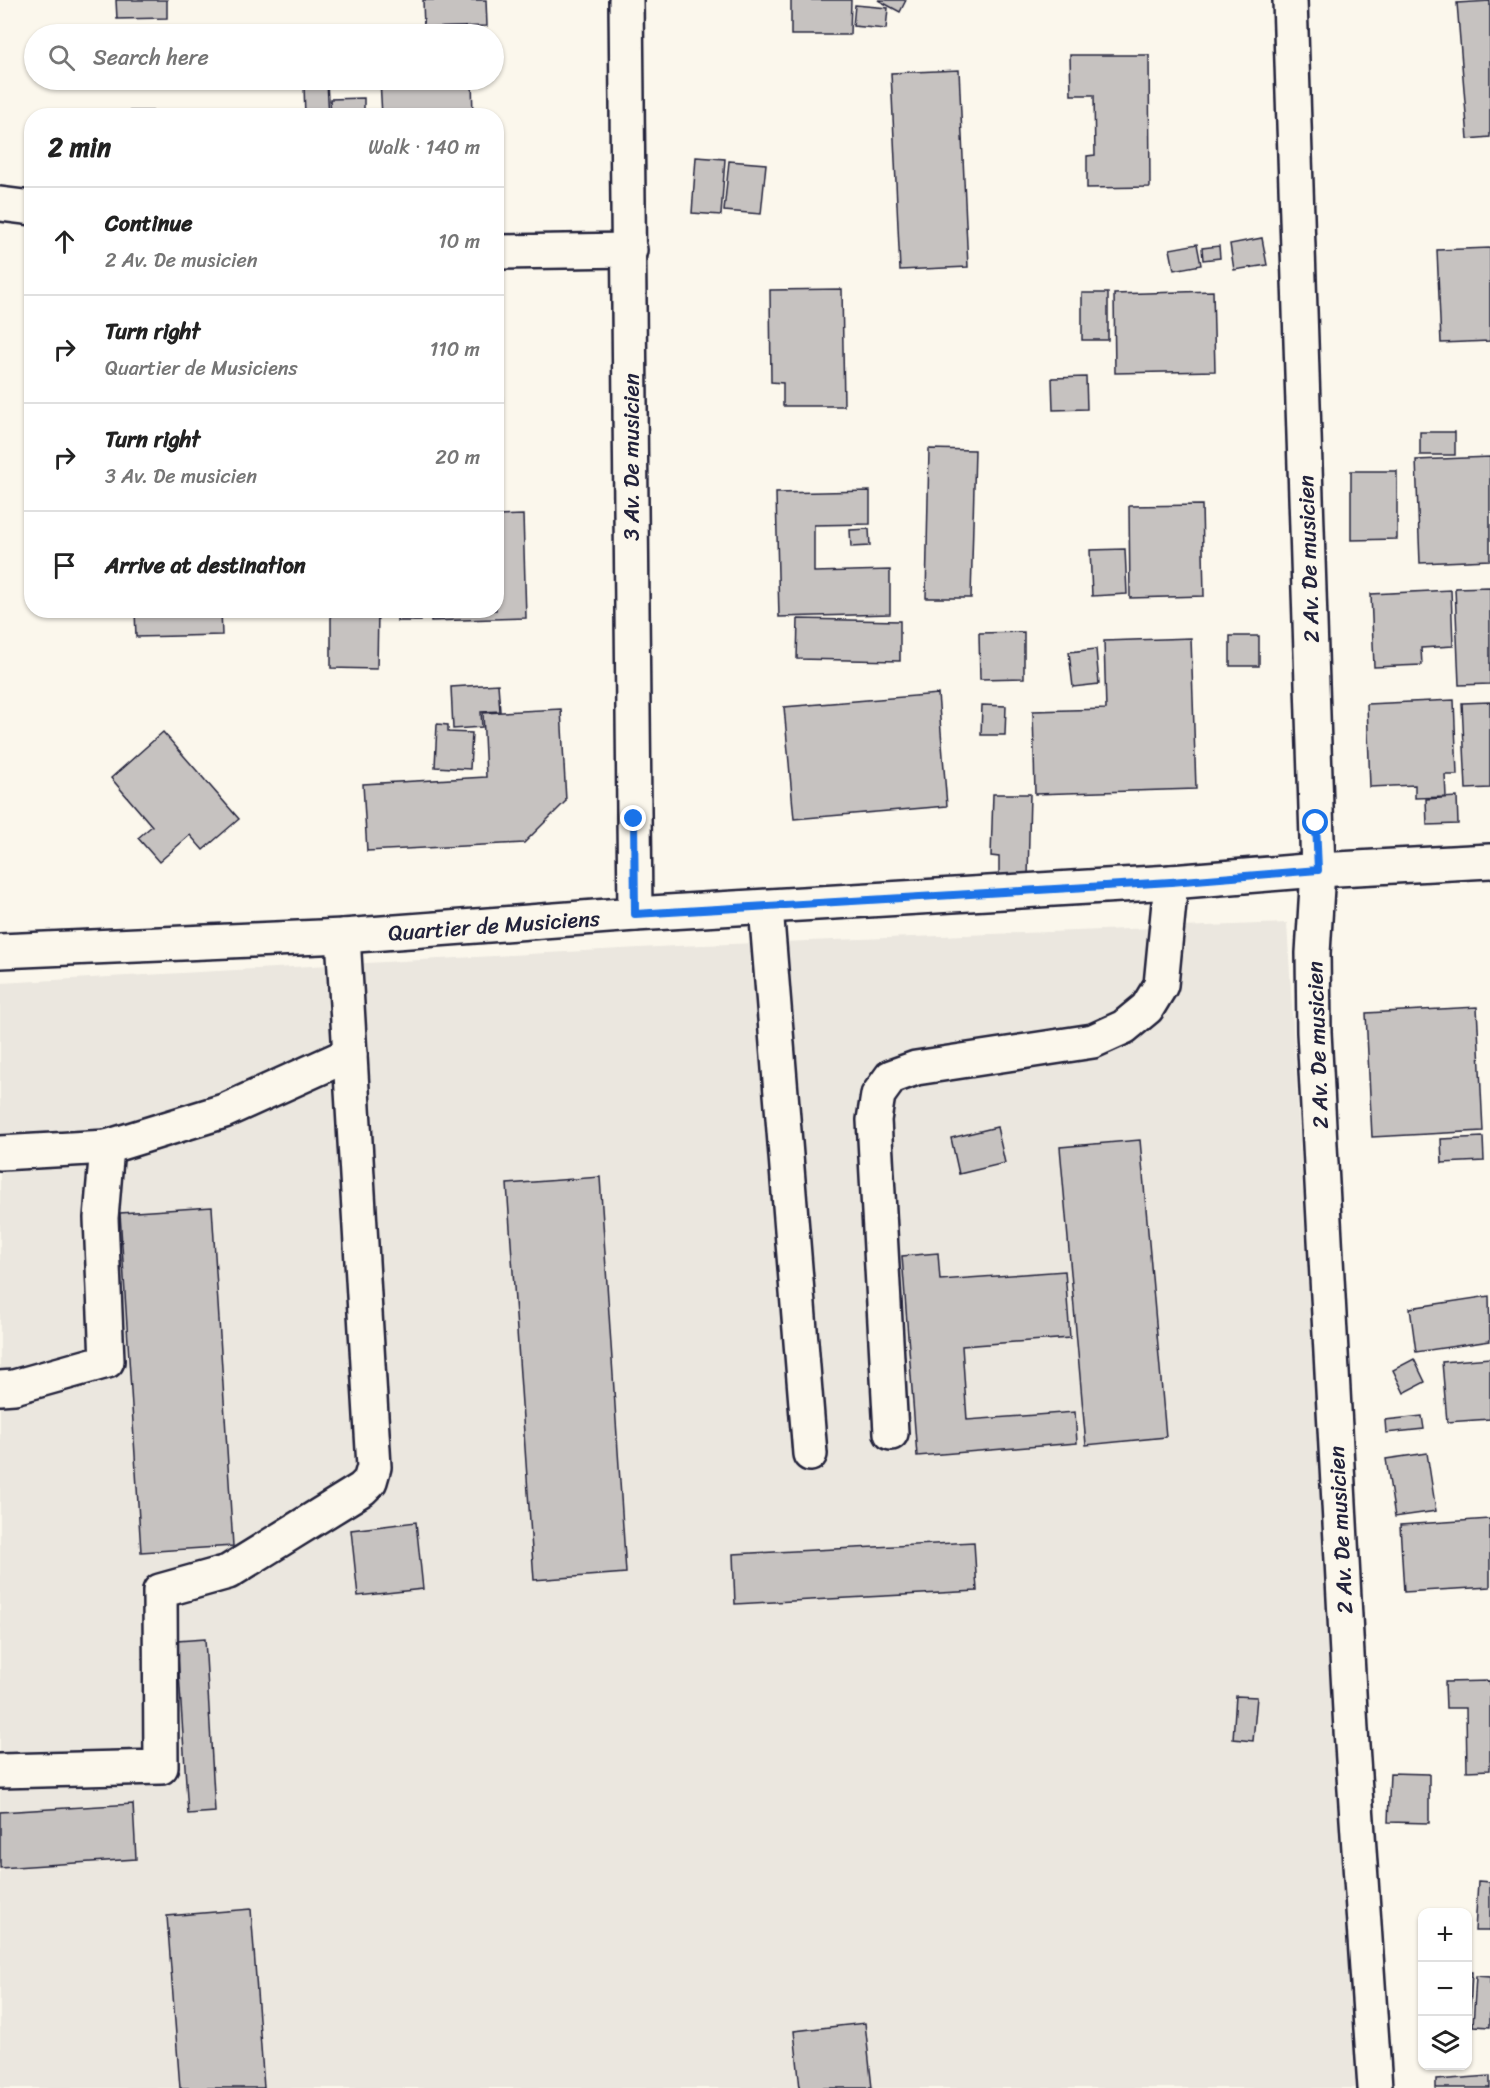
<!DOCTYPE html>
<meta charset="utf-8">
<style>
body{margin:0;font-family:Sriracha,sans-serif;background:#f2f2f2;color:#222}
.controls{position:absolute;right:18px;bottom:18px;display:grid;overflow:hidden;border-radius:12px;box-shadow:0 2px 4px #0004}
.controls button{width:54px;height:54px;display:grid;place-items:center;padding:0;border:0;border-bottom:2px solid #e0e0e0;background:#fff;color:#222;font:30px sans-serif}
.stop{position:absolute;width:18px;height:18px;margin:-14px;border:4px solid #1a73e8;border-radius:50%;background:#fff}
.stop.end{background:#1a73e8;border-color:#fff;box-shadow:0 2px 6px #0008}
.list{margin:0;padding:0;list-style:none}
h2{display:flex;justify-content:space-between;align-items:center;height:78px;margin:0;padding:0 24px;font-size:26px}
h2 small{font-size:20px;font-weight:400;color:#767676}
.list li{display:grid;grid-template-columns:39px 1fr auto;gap:18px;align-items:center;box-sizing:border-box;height:108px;padding:0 24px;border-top:2px solid #e0e0e0}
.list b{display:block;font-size:22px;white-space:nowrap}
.list p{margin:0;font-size:20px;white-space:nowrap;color:#767676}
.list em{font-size:20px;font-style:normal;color:#767676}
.icon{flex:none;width:33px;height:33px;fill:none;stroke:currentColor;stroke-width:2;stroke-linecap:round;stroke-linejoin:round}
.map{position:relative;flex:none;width:1490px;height:2088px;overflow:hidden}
.search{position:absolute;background:#fff;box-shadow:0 2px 4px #0004;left:24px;top:24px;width:480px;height:66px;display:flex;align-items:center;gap:15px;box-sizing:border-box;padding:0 21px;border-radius:33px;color:#767676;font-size:22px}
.panel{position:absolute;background:#fff;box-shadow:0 2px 4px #0004;left:24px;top:108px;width:480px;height:510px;border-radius:24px}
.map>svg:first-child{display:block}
</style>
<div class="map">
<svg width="1490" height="2088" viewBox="0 0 1490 2088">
<rect width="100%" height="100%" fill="#fbf7ec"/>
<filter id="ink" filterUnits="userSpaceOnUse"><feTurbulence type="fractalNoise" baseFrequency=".0167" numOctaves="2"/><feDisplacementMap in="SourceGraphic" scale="12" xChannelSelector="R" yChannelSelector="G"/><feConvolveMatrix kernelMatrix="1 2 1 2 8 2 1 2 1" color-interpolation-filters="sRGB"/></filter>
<g filter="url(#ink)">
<!-- built -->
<polygon fill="#ebe7df" points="1287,923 1356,2088 0,2088 0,983 676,946"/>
<!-- building -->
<g fill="#c6c2c0" stroke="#22223b" stroke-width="1.5">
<polygon points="116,0 167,0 167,18 117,19"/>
<polygon points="423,0 486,0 487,26 424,28"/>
<polygon points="791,0 851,0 850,35 791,35"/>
<polygon points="878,0 906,0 900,12"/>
<polygon points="1490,1 1490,137 1468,139 1457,3"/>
<polygon points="855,5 888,8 886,29 853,26"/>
<polygon points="1070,55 1149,55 1150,187 1087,188 1087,156 1095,155 1094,95 1071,95"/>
<polygon points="959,70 968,267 900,270 891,73"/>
<polygon points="380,80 472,80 473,116 382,116"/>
<polygon points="327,83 329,116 305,116 304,85"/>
<polygon points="364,98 364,116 331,116 330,99"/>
<rect x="118" y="111" width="107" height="5"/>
<polygon points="696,157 725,159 721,215 692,213"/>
<polygon points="729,161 766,164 761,214 724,211"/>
<polygon points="1262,238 1267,265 1234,270 1230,244"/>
<polygon points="1197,244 1201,265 1174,270 1170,249"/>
<polygon points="1219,246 1220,258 1203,260 1202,248"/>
<polygon points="1490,248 1490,341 1441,343 1437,250"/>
<polygon points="842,289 844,406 783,406 783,383 771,382 770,290"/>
<polygon points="1213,291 1215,371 1115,373 1114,294"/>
<rect x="1082" y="293" width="26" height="47"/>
<polygon points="496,325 501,325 503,434 496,434"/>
<polygon points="1086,377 1087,409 1053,410 1052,378"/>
<rect x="1420" y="432" width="35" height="23"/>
<polygon points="929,449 975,450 971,598 926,598"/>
<polygon points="1490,457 1490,560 1420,563 1416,460"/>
<polygon points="1351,471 1397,471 1397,539 1351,540"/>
<polygon points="870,491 870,524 814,525 814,572 890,570 890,614 779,617 776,493"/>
<polygon points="1202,505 1204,596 1130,598 1129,506"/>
<polygon points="523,515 526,618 431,621 431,610 496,610 496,516"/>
<polygon points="869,529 870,546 851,547 850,530"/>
<polygon points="1125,549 1127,594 1092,596 1090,550"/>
<polygon points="1490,587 1490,684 1459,685 1455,588"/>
<polygon points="1451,590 1453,646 1421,648 1422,665 1374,667 1371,594"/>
<polygon points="135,610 221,610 222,635 136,637"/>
<polygon points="331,610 378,610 377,669 331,668"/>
<rect x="397" y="610" width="24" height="11"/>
<polygon points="798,619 900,621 900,661 797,659"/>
<polygon points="1024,632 1024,678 980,679 979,633"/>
<rect x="1230" y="636" width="29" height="30"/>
<polygon points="1191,638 1196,789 1035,794 1033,711 1106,709 1104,641"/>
<polygon points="1096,649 1099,684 1073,687 1069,652"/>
<polygon points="498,684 500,711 481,712 482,727 453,729 451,687"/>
<polygon points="938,694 947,806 794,819 784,707"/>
<polygon points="1454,700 1457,775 1445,775 1446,797 1415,798 1415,785 1370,787 1367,704"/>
<polygon points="1490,702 1490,788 1466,789 1462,703"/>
<polygon points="982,705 1006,706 1005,735 981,735"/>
<polygon points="561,709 566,801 524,843 367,851 363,784 486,777 483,713"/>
<polygon points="437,724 448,725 448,732 472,733 470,769 435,767"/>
<polygon points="163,732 239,819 203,850 190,835 159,862 138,838 152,826 111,778"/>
<polygon points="993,794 1030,794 1028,877 999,877 999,857 991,856"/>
<polygon points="1457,797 1458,824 1427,825 1426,799"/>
<polygon points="1477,1007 1483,1131 1372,1137 1366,1013"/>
<polygon points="997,1127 1005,1163 959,1174 951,1138"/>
<polygon points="1483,1137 1484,1161 1442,1163 1441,1139"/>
<polygon points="1140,1140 1166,1437 1086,1445 1060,1147"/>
<polygon points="600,1177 626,1573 534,1580 507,1184"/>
<polygon points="212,1207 233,1546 141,1552 120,1213"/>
<polygon points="938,1253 940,1280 1065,1271 1070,1338 962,1346 967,1420 1075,1412 1077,1443 917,1456 902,1256"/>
<polygon points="1489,1296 1490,1341 1416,1352 1410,1308"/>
<polygon points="1490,1358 1490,1419 1447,1422 1442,1362"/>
<polygon points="1414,1359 1425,1382 1404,1393 1393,1370"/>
<polygon points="1422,1416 1424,1429 1386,1433 1385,1420"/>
<polygon points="1427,1453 1436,1511 1395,1517 1386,1459"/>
<polygon points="1490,1519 1490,1587 1404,1592 1400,1525"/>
<polygon points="416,1522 423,1589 358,1596 351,1530"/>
<polygon points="974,1542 977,1591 735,1604 733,1554"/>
<polygon points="205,1639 215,1812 188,1814 177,1641"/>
<polygon points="1490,1681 1490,1770 1467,1771 1466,1708 1446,1708 1445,1682"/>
<polygon points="1236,1696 1257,1697 1253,1741 1233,1739"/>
<polygon points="1390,1773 1429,1774 1429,1823 1388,1822"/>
<polygon points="133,1804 136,1859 0,1868 0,1812"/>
<polygon points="1478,1881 1490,1882 1490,1931 1475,1931"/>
<polygon points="251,1909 264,2088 180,2088 167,1916"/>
<polygon points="1468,1972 1472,1972 1470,2014 1468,2014"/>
<polygon points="1476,1976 1490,1977 1490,2027 1473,2026"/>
<polygon points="865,2023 872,2088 800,2088 794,2031"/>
<polygon points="1490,2076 1490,2088 1436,2088 1436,2080"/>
</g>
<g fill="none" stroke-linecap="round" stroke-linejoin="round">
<defs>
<g id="minor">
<polyline points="626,0 635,914"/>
<polyline points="1290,0 1318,870 1313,953 1314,1032 1351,1730 1375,2088"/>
<polyline points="0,204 32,208"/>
<polyline points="496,252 630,250"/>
<polyline points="766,907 810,1454"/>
<polyline points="0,951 343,936 635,914 1171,882 1318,870 1490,861"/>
<polyline points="0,1153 107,1147"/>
<polyline points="0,1388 14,1387 107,1361 101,1218 107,1147 224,1111 350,1054"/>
<polyline points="891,1433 874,1120 878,1095 891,1077 916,1068 1093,1041 1124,1027 1147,1008 1161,985 1171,882"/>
<polyline points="0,1771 161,1767 160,1591 228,1572 362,1489 370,1481 374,1467 343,936"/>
</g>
</defs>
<!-- minor casing -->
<use href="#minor" stroke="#22223b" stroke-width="38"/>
<!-- minor -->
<use href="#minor" stroke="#fbf7ec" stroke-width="33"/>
</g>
</g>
<g fill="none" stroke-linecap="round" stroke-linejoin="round" filter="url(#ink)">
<!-- route -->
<polyline stroke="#1a73e8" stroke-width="8" points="634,819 635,914 1171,882 1318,870 1316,823"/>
</g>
<g text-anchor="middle" stroke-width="4.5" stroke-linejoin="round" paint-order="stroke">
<!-- street labels -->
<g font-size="22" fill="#22223b" stroke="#fbf7ec">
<text transform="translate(631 457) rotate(-90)" y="8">3 Av. De musicien</text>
<text transform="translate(1308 559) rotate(-92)" y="8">2 Av. De musicien</text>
<text transform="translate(494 925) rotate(-4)" y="8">Quartier de Musiciens</text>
<text transform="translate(1317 1045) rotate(-92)" y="8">2 Av. De musicien</text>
<text transform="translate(1340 1530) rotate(-93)" y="8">2 Av. De musicien</text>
</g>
</g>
</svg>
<div class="controls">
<button>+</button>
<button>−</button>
<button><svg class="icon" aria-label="layers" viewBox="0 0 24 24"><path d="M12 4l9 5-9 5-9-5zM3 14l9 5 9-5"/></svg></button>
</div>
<div class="stop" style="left:1316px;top:823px"></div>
<div class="stop end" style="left:634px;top:819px"></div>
<div class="search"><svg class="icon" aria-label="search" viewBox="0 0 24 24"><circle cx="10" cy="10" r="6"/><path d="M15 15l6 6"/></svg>Search here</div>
<section class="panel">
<h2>2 min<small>Walk · 140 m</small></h2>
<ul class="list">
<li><svg class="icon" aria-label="ahead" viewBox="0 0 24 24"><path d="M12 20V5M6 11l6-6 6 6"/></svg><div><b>Continue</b><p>2 Av. De musicien</p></div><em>10 m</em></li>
<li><svg class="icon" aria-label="right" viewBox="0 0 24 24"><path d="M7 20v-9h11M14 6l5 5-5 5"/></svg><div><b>Turn right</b><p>Quartier de Musiciens</p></div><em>110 m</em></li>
<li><svg class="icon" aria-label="right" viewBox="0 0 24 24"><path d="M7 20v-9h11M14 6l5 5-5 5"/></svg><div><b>Turn right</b><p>3 Av. De musicien</p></div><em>20 m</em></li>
<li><svg class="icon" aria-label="arrive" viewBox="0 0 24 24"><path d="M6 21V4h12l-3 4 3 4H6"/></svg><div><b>Arrive at destination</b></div></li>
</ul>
</section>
</div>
